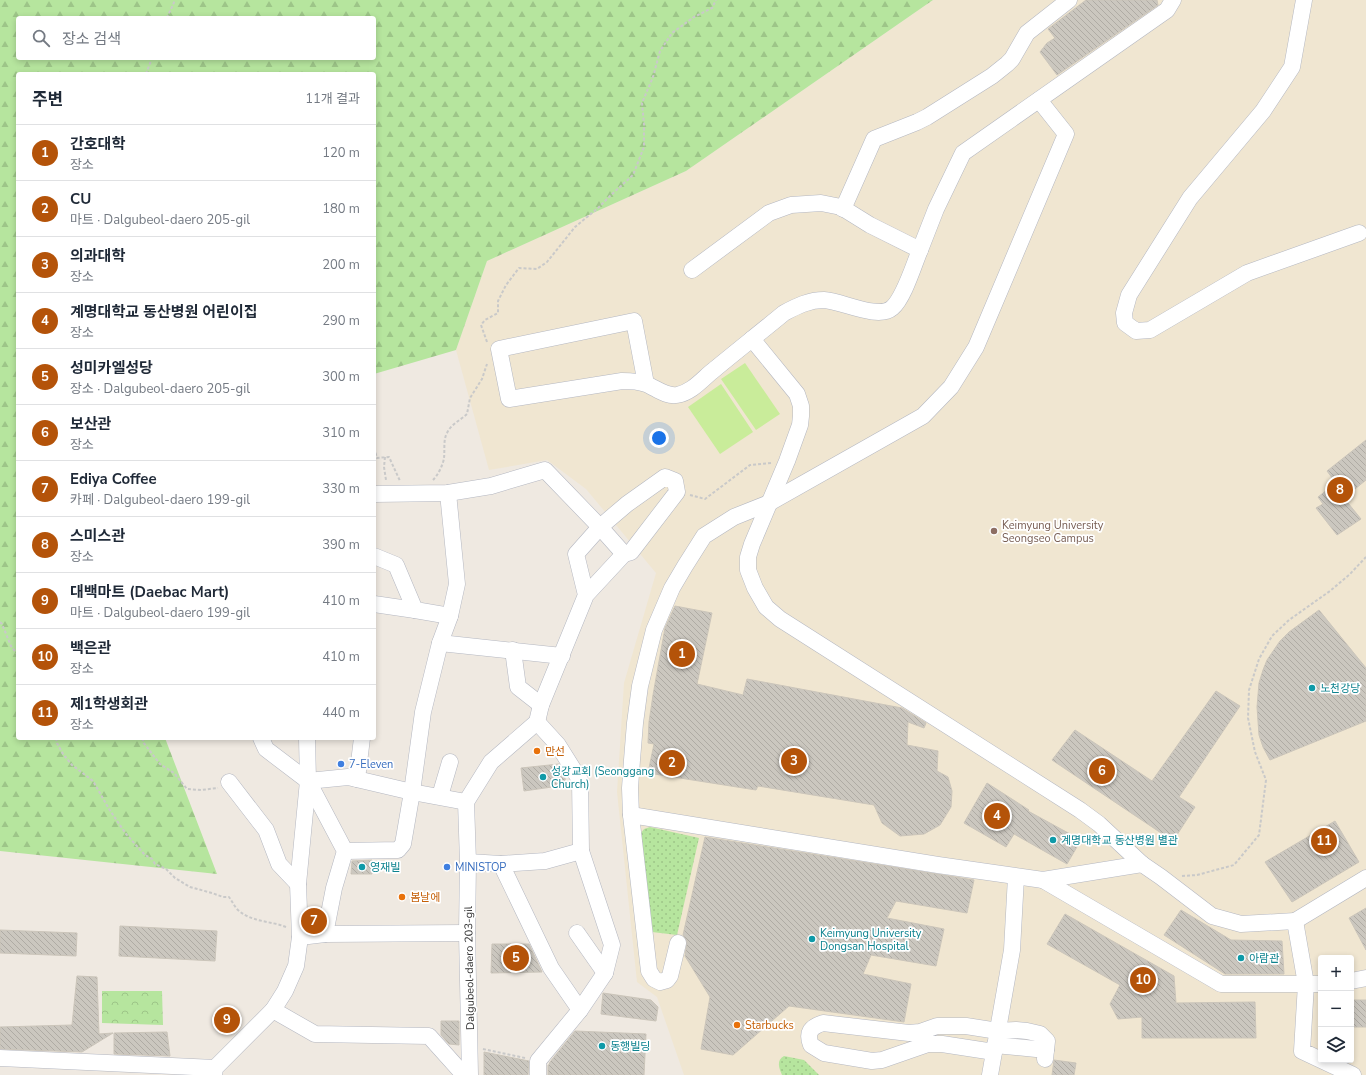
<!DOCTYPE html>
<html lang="ko">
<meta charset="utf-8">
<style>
body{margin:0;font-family:"Nunito Sans","Noto Sans KR",sans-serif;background:#f2f2f3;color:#1f2937}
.controls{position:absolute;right:12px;bottom:12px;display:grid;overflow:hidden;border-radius:4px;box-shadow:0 2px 6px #0003}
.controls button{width:36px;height:36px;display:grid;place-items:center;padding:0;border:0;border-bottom:1px solid #e0e1e3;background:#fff;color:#1f2937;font:20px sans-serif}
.you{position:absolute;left:659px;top:438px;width:14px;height:14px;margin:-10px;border:3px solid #fff;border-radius:50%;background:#1a73e8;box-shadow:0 0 0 6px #1a73e833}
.badge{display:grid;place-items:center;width:26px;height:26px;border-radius:50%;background:#b45309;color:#fff;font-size:13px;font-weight:700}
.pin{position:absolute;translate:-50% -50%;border:2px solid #fff;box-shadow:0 1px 4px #0006}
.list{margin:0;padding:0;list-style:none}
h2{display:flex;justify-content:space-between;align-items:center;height:52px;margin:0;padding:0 16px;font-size:17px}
h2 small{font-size:13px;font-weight:400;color:#747a83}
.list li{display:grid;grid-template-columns:26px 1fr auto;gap:12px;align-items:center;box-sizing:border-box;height:56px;padding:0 16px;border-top:1px solid #e0e1e3}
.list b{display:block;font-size:15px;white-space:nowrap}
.list p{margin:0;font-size:13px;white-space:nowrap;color:#747a83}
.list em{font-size:13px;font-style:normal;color:#747a83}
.icon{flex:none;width:22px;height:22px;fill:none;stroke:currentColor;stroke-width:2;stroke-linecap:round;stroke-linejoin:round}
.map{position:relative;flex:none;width:1366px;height:1075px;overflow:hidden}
.search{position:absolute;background:#fff;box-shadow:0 2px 6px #0003;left:16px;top:16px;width:360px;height:44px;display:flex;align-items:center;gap:10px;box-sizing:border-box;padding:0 14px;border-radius:4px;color:#747a83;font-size:15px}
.panel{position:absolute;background:#fff;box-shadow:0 2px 6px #0003;left:16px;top:72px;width:360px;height:668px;border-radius:4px}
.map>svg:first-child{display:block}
</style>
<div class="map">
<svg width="1366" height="1075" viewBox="0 0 1366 1075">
<defs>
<pattern id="grass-dots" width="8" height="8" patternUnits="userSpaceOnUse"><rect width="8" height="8" fill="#b6e59e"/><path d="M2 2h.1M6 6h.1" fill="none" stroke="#9dc588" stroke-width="1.8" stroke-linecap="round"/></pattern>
<pattern id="forest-firs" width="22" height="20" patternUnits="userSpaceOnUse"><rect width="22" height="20" fill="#b6e59e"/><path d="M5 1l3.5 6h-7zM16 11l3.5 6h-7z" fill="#9dc588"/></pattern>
<pattern id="park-crowns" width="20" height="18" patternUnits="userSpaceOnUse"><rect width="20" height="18" fill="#b6e59e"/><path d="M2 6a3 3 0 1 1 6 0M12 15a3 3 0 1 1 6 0" fill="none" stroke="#9dc588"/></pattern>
<pattern id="building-back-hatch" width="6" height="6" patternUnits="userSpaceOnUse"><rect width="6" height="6" fill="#cbc7bf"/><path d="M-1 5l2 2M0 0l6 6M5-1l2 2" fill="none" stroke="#afaba4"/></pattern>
</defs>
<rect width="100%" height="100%" fill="#efe9e1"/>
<!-- education -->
<path fill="#f0e6d1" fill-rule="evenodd" d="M933,0H1366V1075H684L657,997L637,982L617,792L624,683L656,573L586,489L547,460L489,470L456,350L487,261L686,171ZM1321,958H1351V1060H1321Z"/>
<!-- grass -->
<g fill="url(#grass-dots)">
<polygon points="650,827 699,838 677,935 652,932 641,833 644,829"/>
<path d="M784,1056L804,1060L819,1075H782C779,1068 776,1060 784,1056Z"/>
</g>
<!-- forest -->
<path fill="url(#forest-firs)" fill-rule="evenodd" d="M0,0H933L686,171L487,261L456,350L374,374V74H18V738H165L217,874L0,851ZM18,18H374V58H18Z"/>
<!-- park -->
<polygon fill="url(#park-crowns)" points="102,991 162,991 163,1025 102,1023"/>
<!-- pitch -->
<g fill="#c9ec9a">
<polygon points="745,363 780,414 756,430 721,379"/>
<polygon points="721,384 753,432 720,454 688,407"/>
</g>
<!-- building -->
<g fill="url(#building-back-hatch)" stroke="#cbc5ba">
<polygon points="1086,0 1157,0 1158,5 1057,75 1040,52 1047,43 1055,38 1048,29"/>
<polygon points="1366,440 1366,480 1344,498 1361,519 1337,535 1316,508 1323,504 1318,497 1336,483 1327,471"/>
<polygon points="675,606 712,613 697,684 743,695 747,679 902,708 926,723 924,728 908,722 907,745 938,751 937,771 948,777 952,791 951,807 940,825 924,834 900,836 882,823 874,805 758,786 756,790 648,773 654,744 648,743 649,722 653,695 665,628"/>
<polygon points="1319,610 1366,668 1366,721 1270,760 1263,747 1259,735 1257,707 1259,683 1263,670 1267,660 1280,641 1289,632"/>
<polygon points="1216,691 1240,706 1179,797 1195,807 1173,841 1052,760 1075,730 1152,781"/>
<polygon points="559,764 564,772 566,785 524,791 521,768"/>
<polygon points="987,783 1029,810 1028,811 1081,840 1067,864 1014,834 1006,847 964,823"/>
<polygon points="1335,821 1359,862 1292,902 1265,862"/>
<polygon points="705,837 974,880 967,913 896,901 887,918 944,929 936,966 871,955 863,974 911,984 904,1022 789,1006 733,1055 701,1049 710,997 685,956 687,941 683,935"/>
<polygon points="372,860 372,874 351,874 352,861"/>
<polygon points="1366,908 1366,950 1349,918"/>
<polygon points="1181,910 1231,940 1282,941 1284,974 1225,974 1164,935"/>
<polygon points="1065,914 1174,976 1176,1003 1255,1002 1256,1038 1142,1038 1142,1017 1118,1019 1110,1004 1120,985 1047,944"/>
<polygon points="120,926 217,931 215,961 119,956"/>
<polygon points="0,930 77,933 76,956 0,953"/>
<polygon points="492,944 529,944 542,972 491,973"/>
<polygon points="77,976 97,977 99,1034 113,1033 82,1052 0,1049 0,1027 72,1025"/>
<polygon points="603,993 651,1000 658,1007 656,1021 601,1014"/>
<rect x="1351" y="1000" width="15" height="27"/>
<polygon points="441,1021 459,1021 459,1045 449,1044 441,1035"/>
<polygon points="575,1031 646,1034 644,1075 548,1075 548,1065 549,1065 550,1062"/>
<polygon points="167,1032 170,1056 114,1054 114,1033"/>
<polygon points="484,1052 529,1061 528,1075 484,1075"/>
<polygon points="1054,1060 1076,1063 1074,1075 1052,1075"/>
</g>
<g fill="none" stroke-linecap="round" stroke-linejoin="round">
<defs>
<g id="minor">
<polyline points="1304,0 1292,67 1263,111 1190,198 1129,295 1124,313 1125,323 1136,331 1150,330 1247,273 1359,233"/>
<polyline points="843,209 874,139 917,122 927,117 992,76 1007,64 1012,59 1027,33 1069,0"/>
<polyline points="692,270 769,213 791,205 821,203 841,207 870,225 920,250 936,209 963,153 1167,10 1173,0"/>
<polyline points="752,339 797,394 801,406 801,416 800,425 787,461 752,544 748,557 748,570 755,588 766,607 780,619 1080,810 1099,824 1142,864 1161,877 1212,916 1241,924 1295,921 1306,984 1302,1051 1353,1075"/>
<path d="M646,384L634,321L499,349L509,399L622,381C631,381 638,381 646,384C656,388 666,397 677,395C693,392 703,378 715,369C738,350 761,332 784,313C797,306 809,300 824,300C842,301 878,320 892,308C904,298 914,264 920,250"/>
<polyline points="374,494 448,493 491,486 545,470 600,527 624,554"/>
<polyline points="374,556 396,565 415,610 450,616"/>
<polyline points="374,604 415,610"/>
<polyline points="440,643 562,656"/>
<polyline points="513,650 518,687 541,705"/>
<polyline points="537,722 558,745 580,780 581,851 612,945 605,973 580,1010 538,1061 538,1075"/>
<polyline points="261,738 266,749 308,781 345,851 334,888 325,934 300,937"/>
<polyline points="357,779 362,738"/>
<polyline points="308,781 348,777 412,792 466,802"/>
<polyline points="229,782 266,830 279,864 298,884"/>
<polyline points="440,796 450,762"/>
<polyline points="631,815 938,865 1043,880 1142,864"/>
<polyline points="345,851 398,850 403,844 412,792 423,712 440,643 450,616 457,584 448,493"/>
<polyline points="468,862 501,864 545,861 581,851"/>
<polyline points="501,864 551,968 580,1010"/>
<polyline points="1043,880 1221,984 1321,984"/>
<polyline points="1295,921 1366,878"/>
<polyline points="577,933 605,973"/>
<polyline points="325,934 467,933"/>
<polyline points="678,943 670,976 667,980 660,982 654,979 649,971 631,815 630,788 632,760 635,723 640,686 654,630 672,588 685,566 704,536 734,517 769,503 923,416 951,387 976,347 1066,134 1039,100"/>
<polyline points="1351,981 1366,978"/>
<polyline points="273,1010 315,1034 429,1036 464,1075"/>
<polyline points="995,1045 1046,1050"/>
<path d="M994,1052L942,1044H928L882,1060L872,1061L824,1053L811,1045C806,1032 811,1027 823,1023L909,1033L920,1032L937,1026H966L998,1031L1016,1030L1027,1031L1040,1034L1047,1041L1045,1059"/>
<polyline points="0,1058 215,1068"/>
<polyline points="214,1075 215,1068 273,1010 285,991 296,966 300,937 298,884 308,781 307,738"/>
<polyline points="470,1075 467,933 468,862 466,802 491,762 537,722 541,705 586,595 624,554 631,552 677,492 675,481 665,477 627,504 600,527 576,554 586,595"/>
<polyline points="990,1075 1012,950 1016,877"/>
</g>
</defs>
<!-- minor casing -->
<use href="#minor" stroke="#b4b7c1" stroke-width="17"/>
<!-- path -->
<g stroke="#c9c9c9" stroke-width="2" stroke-dasharray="3 2" stroke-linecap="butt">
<polyline points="167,18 175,0"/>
<polyline points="146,74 152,58"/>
<polyline points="487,342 481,325 485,320 498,313 498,301 506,285 519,268 537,269 547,262 575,227 598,208 611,195 633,175 644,147 644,124 642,103 653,77 660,51 672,33 694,17 712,8 716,0"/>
<polyline points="374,448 377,458 389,457 400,481"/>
<polyline points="385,457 384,467 386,480"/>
<path d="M433,480C438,475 443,465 444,458C445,450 443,440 447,433C451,424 461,420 467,414L470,398L482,379L487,364"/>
<polyline points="690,495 705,499 750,465 771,463"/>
<polyline points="0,622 2,624 11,646 18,655"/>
<path d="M56,738L57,743L63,754L72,765L93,781L109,809L126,834L145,855L152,859L155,864L166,869L175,878L190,887L212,893L223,897H229C232,901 234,906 238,910C251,922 271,921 286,927"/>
<polyline points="143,738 143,742 160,764 174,773 187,789 201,790 218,788"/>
<polyline points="1182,876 1197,875 1234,865 1259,835 1266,780 1255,752 1248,718 1249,690 1259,659 1272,636 1289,620 1330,591 1350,574 1366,557"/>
<polyline points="483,1049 525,1058"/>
</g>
<!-- minor -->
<use href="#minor" stroke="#fff" stroke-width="16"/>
</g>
<!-- markers -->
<circle fill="#8d6e63" stroke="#fff" stroke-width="1.5" cx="994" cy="531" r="4"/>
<g fill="#0f9aa8" stroke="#fff" stroke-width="1.5">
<circle cx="1312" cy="688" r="4"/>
<circle cx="543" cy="777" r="4"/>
<circle cx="1053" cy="840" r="4"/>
<circle cx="362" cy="867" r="4"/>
<circle cx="812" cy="939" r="4"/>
<circle cx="1241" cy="958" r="4"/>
<circle cx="602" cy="1046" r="4"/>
</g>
<g fill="#e8710a" stroke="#fff" stroke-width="1.5">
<circle cx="537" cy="751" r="4"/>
<circle cx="402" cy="897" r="4"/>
<circle cx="737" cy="1025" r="4"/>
</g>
<g fill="#3f7fe0" stroke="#fff" stroke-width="1.5">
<circle cx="341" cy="764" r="4"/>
<circle cx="447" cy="867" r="4"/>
</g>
<g text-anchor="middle" stroke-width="3.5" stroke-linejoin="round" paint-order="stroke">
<!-- education labels -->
<g font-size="11" fill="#785e54" stroke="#fff" text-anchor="start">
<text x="1002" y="529">Keimyung University<tspan x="1002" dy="13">Seongseo Campus</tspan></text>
</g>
<!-- culture labels -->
<g font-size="11" fill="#0d838f" stroke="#fff" text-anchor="start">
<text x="1320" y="692">노천강당</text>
<text x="551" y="775">성강교회 (Seonggang<tspan x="551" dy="13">Church)</tspan></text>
<text x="1061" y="844">계명대학교 동산병원 별관</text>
<text x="370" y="871">영재빌</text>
<text x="820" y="937">Keimyung University<tspan x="820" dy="13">Dongsan Hospital</tspan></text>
<text x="1249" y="962">아람관</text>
<text x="610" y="1050">동행빌딩</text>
</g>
<!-- food labels -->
<g font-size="11" fill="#c56008" stroke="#fff" text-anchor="start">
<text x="545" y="755">만선</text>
<text x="410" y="901">봄날에</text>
<text x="745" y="1029">Starbucks</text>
</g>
<!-- shop labels -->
<g font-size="11" fill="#366cbe" stroke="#fff" text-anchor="start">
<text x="349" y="768">7-Eleven</text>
<text x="455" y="871">MINISTOP</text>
</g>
<!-- street labels -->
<g font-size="11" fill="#2e2e2e" stroke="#fff">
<text transform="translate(469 968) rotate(-91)" y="4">Dalgubeol-daero 203-gil</text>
</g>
</g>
</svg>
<div class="controls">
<button>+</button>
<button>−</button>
<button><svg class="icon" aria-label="layers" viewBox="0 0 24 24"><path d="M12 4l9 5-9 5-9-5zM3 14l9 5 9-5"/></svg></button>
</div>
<div class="you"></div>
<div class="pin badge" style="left:682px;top:654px">1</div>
<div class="pin badge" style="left:672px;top:763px">2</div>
<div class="pin badge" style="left:794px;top:761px">3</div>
<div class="pin badge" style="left:997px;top:816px">4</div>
<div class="pin badge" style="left:516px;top:958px">5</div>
<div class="pin badge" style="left:1102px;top:771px">6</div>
<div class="pin badge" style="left:314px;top:921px">7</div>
<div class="pin badge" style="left:1340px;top:490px">8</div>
<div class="pin badge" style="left:227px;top:1020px">9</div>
<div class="pin badge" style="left:1143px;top:980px">10</div>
<div class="pin badge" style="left:1324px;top:841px">11</div>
<div class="search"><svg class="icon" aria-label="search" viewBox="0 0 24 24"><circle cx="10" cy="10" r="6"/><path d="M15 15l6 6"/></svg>장소 검색</div>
<section class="panel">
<h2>주변<small>11개 결과</small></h2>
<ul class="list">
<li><span class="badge">1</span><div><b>간호대학</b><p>장소</p></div><em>120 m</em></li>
<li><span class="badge">2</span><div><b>CU</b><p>마트 · Dalgubeol-daero 205-gil</p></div><em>180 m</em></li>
<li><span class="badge">3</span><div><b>의과대학</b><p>장소</p></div><em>200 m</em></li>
<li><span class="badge">4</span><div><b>계명대학교 동산병원 어린이집</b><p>장소</p></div><em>290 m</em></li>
<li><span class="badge">5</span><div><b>성미카엘성당</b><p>장소 · Dalgubeol-daero 205-gil</p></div><em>300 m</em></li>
<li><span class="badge">6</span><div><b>보산관</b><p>장소</p></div><em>310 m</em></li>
<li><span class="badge">7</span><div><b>Ediya Coffee</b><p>카페 · Dalgubeol-daero 199-gil</p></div><em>330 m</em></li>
<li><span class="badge">8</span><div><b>스미스관</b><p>장소</p></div><em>390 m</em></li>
<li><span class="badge">9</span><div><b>대백마트 (Daebac Mart)</b><p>마트 · Dalgubeol-daero 199-gil</p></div><em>410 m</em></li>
<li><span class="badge">10</span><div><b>백은관</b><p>장소</p></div><em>410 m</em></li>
<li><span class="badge">11</span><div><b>제1학생회관</b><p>장소</p></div><em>440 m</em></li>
</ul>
</section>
</div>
